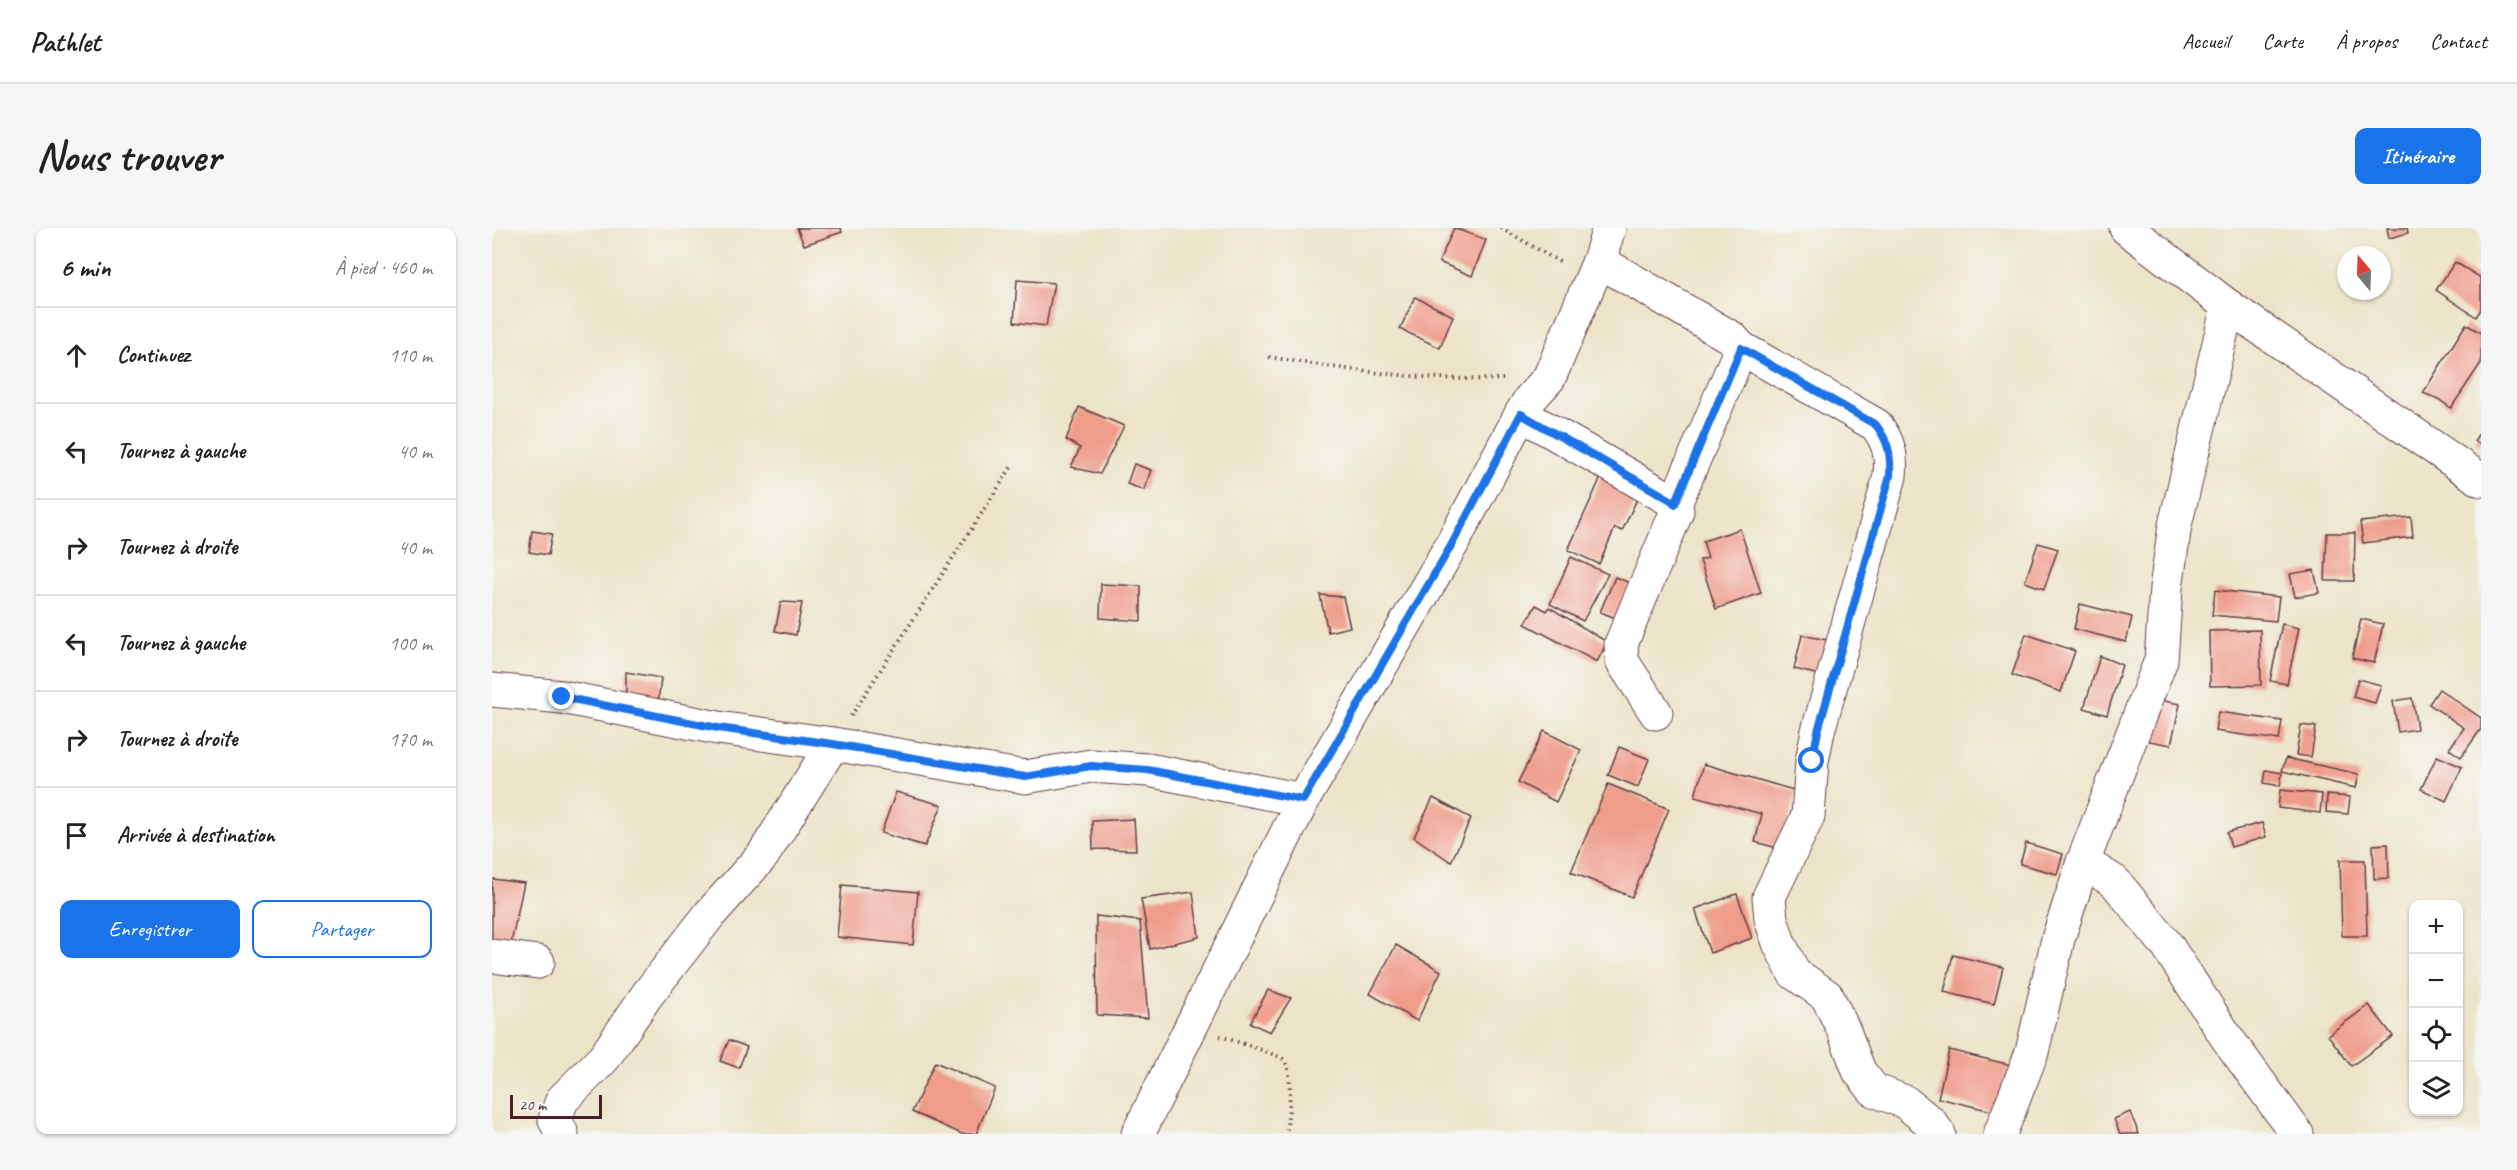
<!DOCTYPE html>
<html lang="fr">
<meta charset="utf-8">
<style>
body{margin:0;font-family:Caveat,sans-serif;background:#f6f6f6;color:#222}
.controls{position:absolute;right:18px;bottom:18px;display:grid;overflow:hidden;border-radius:12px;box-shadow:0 2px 4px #0004}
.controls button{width:54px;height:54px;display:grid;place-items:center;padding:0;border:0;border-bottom:2px solid #e0e0e0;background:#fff;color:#222;font:30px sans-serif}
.compass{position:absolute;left:1845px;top:18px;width:54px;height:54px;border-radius:50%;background:#fff;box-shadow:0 2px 4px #0004;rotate:341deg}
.scale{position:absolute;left:18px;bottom:15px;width:92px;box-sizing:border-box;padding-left:6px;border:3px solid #4a1f2b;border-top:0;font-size:16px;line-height:21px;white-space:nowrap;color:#4a1f2b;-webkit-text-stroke:4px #f6f6f2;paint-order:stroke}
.stop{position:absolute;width:18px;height:18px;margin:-14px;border:4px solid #1a73e8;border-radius:50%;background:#fff}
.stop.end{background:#1a73e8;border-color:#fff;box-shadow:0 2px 6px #0008}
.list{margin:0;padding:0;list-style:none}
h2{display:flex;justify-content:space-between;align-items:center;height:78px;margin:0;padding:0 24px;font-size:26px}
h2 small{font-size:20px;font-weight:400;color:#767676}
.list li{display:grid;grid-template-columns:39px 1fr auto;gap:18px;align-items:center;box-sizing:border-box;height:96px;padding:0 24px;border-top:2px solid #e0e0e0}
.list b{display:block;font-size:22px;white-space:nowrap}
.list em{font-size:20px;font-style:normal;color:#767676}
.actions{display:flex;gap:12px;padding:18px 24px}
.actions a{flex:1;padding:14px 0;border:2px solid #1a73e8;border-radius:12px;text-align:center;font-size:21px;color:#1a73e8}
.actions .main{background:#1a73e8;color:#fff}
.icon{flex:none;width:33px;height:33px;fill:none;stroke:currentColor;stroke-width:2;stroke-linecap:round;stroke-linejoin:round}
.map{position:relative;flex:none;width:1989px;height:906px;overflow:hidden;border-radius:12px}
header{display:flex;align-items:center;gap:36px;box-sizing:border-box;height:84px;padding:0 30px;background:#fff;border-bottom:2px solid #e0e0e0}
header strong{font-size:28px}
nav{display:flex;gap:33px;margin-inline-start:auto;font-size:21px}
.intro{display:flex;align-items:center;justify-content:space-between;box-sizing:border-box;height:144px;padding:0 36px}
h1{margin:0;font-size:42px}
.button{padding:15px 27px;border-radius:12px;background:#1a73e8;color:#fff;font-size:21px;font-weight:700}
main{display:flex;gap:36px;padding:0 36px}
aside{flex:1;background:#fff;border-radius:12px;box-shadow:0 2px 4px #0004}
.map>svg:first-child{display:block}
</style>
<header>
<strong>Pathlet</strong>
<nav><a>Accueil</a><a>Carte</a><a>À propos</a><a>Contact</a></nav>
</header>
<div class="intro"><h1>Nous trouver</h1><a class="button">Itinéraire</a></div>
<main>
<aside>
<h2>6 min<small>À pied · 460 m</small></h2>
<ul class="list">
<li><svg class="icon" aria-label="ahead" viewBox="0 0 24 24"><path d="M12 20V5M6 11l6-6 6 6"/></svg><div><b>Continuez</b></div><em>110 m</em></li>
<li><svg class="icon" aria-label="left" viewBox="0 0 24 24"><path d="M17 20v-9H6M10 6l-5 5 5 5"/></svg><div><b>Tournez à gauche</b></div><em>40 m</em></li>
<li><svg class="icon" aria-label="right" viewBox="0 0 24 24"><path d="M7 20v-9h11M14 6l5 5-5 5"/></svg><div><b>Tournez à droite</b></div><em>40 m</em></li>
<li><svg class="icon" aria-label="left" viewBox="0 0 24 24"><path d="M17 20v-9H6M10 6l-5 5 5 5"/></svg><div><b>Tournez à gauche</b></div><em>100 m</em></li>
<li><svg class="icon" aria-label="right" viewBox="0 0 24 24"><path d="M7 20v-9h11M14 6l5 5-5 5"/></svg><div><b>Tournez à droite</b></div><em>170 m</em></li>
<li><svg class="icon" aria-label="arrive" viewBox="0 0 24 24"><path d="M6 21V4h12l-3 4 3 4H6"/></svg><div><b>Arrivée à destination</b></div></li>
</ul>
<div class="actions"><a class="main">Enregistrer</a><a>Partager</a></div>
</aside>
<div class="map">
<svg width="1989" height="906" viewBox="0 0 1989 906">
<rect width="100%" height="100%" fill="#f6f6f2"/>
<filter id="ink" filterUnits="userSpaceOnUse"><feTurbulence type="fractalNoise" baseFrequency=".0167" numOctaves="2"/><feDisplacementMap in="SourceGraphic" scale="12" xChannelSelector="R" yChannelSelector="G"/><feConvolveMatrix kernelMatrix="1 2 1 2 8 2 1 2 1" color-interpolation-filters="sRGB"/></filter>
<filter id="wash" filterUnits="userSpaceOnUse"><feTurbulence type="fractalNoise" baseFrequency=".008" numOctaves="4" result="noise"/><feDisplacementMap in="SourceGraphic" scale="24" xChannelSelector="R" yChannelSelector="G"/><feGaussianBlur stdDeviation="1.35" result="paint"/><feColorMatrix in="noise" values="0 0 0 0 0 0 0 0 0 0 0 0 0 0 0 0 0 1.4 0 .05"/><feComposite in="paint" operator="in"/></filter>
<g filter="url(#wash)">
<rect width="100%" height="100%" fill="#ece4c8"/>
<g id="blocks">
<!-- building -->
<g fill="#ef9c8b">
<polygon points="305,0 349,0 350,4 312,17"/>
<polygon points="962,0 994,12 980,48 947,34"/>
<polygon points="1895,0 1915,0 1916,5 1897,10"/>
<polygon points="1963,34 1989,50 1989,81 1984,89 1944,62"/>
<polygon points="525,52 562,55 554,98 522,94"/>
<polygon points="923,69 961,88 948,120 908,101"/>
<polygon points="1974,96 1989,105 1989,135 1959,180 1946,171 1931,165"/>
<polygon points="587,179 632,198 608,246 579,239 588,220 574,212"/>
<polygon points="1989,202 1989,217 1982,213"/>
<polygon points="642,236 659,242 652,262 635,256"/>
<polygon points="1110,247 1148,265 1130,303 1123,300 1107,336 1076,322"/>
<polygon points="1919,289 1921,309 1871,315 1868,294"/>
<polygon points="1248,301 1269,365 1224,381 1208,332 1216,330 1211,313"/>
<polygon points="40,303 60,306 56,327 37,324"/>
<polygon points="1835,305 1863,305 1862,353 1833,353"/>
<polygon points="1546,315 1566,321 1552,361 1533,354"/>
<polygon points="1079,329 1116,346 1091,393 1058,376"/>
<polygon points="1822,342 1827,365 1803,369 1798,346"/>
<polygon points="1123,349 1138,355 1124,390 1108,384"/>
<polygon points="609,356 649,358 649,393 608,390"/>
<polygon points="1723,362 1787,369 1784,393 1720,387"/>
<polygon points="828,367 851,369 858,399 836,404"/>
<polygon points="289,374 310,375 304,407 283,403"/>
<polygon points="1588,376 1640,389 1634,414 1582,401"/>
<polygon points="1044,377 1055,383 1057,379 1115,414 1105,434 1033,396"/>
<polygon points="1869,391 1891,396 1882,435 1860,430"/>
<polygon points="1790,396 1807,400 1795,456 1778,453"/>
<polygon points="1768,402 1769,457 1718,458 1717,403"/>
<polygon points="1534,406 1583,423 1569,464 1520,447"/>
<polygon points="1310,407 1345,414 1328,447 1302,441"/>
<polygon points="1608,428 1630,437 1615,487 1592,480"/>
<polygon points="134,444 169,450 166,475 134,471"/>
<polygon points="1866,451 1889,457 1883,475 1861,469"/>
<polygon points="1947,461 1989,490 1989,501 1969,529 1957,521 1972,500 1937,476"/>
<polygon points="1920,470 1925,501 1906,504 1901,473"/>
<polygon points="1661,471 1688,476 1679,517 1652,512"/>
<polygon points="1726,484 1790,493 1787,512 1723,503"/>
<polygon points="1809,497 1824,499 1819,529 1804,527"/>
<polygon points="1052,503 1089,522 1064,574 1026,554"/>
<polygon points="1127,519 1157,531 1146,559 1116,547"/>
<polygon points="1945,528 1970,539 1954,573 1929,561"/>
<polygon points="1794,530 1867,546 1864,560 1790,543"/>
<polygon points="1212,536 1305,563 1289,621 1263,614 1270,586 1203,568"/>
<polygon points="1774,542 1790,545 1788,558 1772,555"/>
<polygon points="1116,556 1177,581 1140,669 1079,644"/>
<polygon points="1788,562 1830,566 1828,585 1786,580"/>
<polygon points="404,564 450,577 433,618 389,605"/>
<polygon points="1835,567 1858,569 1856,586 1834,584"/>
<polygon points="941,570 979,590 959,634 922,609"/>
<polygon points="642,591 644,622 601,621 600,593"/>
<polygon points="1770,595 1774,609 1739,619 1735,604"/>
<polygon points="1534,615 1571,626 1565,646 1528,636"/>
<polygon points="1896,616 1897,650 1882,651 1881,617"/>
<polygon points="1848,632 1873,632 1875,708 1850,708"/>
<polygon points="0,651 32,655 18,720 0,717"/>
<polygon points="350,657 426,664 421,717 345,709"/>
<polygon points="701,664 707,709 658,721 649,671"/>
<polygon points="1245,666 1260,710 1218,725 1203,681"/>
<polygon points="604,688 648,693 656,790 605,787"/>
<polygon points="904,717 949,743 925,793 878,766"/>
<polygon points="1461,727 1511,739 1502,776 1452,764"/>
<polygon points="776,762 799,770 778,804 758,795"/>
<polygon points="1877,777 1901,808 1859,838 1836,807"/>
<polygon points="237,812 255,819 247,840 228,833"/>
<polygon points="1457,822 1519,837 1508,885 1446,870"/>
<polygon points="443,834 503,860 484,906 470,906 420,884"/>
<polygon points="1638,884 1647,906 1628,906 1622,891"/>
</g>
</g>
</g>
<g filter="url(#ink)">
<use href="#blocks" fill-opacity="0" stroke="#623d43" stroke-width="1.5"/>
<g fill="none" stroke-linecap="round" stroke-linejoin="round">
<defs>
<g id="minor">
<polyline points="1634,0 1736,78 1989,252"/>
<path d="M1107,33L1240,110L1249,120L1384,197C1397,214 1400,227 1398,248L1326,503L1320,533L1316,588L1277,669L1279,691L1287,715L1302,745L1335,768L1352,803L1367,843L1382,862L1413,874L1438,894L1447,906"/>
<polyline points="1029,186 1179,272 1183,276 1185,283 1129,416 1130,433 1164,485"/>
<polyline points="1183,276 1249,120"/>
<polyline points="0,462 70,469 226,500 341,516 533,549 599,538 656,542 811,572"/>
<polyline points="1591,634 1623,654 1674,716 1735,810 1805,906"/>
<polyline points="0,728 46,734"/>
<polyline points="70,906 63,892 70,872 112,830 155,767 218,686 271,627 341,516"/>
<polyline points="646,906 811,572 960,316 1029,186 1038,171 1057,150 1107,33 1117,0"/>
<polyline points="1508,906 1540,824 1566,711 1591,634 1669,432 1674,360 1683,297 1736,78"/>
</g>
</defs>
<!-- minor casing -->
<use href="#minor" stroke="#623d43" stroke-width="35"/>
<!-- path -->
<g stroke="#623d43" stroke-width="4" stroke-dasharray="1.5 4.5" stroke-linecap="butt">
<polyline points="1009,0 1071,36"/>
<path d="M777,129C854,142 934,153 1012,151"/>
<polyline points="359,488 520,238"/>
<path d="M728,808C740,812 784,826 791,831C803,842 796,891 794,906"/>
</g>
<!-- minor -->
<use href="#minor" stroke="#fff" stroke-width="33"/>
</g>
</g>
<g fill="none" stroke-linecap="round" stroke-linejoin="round" filter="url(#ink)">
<!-- route -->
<path stroke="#1a73e8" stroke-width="8" d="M70,469L226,500L341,516L533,549L599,538L656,542L811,572L960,316L1029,186L1179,272L1183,276L1249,120L1384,197C1397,214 1399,227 1398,248L1326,503L1320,533"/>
</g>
</svg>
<div class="controls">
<button>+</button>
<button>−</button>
<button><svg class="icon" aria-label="locate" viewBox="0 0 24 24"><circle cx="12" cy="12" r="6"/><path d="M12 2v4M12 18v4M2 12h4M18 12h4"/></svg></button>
<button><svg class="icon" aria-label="layers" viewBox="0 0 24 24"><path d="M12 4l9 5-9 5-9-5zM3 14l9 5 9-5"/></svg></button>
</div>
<svg class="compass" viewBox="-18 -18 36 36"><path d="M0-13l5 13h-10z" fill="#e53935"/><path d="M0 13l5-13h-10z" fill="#767676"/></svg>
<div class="scale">20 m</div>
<div class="stop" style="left:1320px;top:533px"></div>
<div class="stop end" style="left:70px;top:469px"></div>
</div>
</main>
